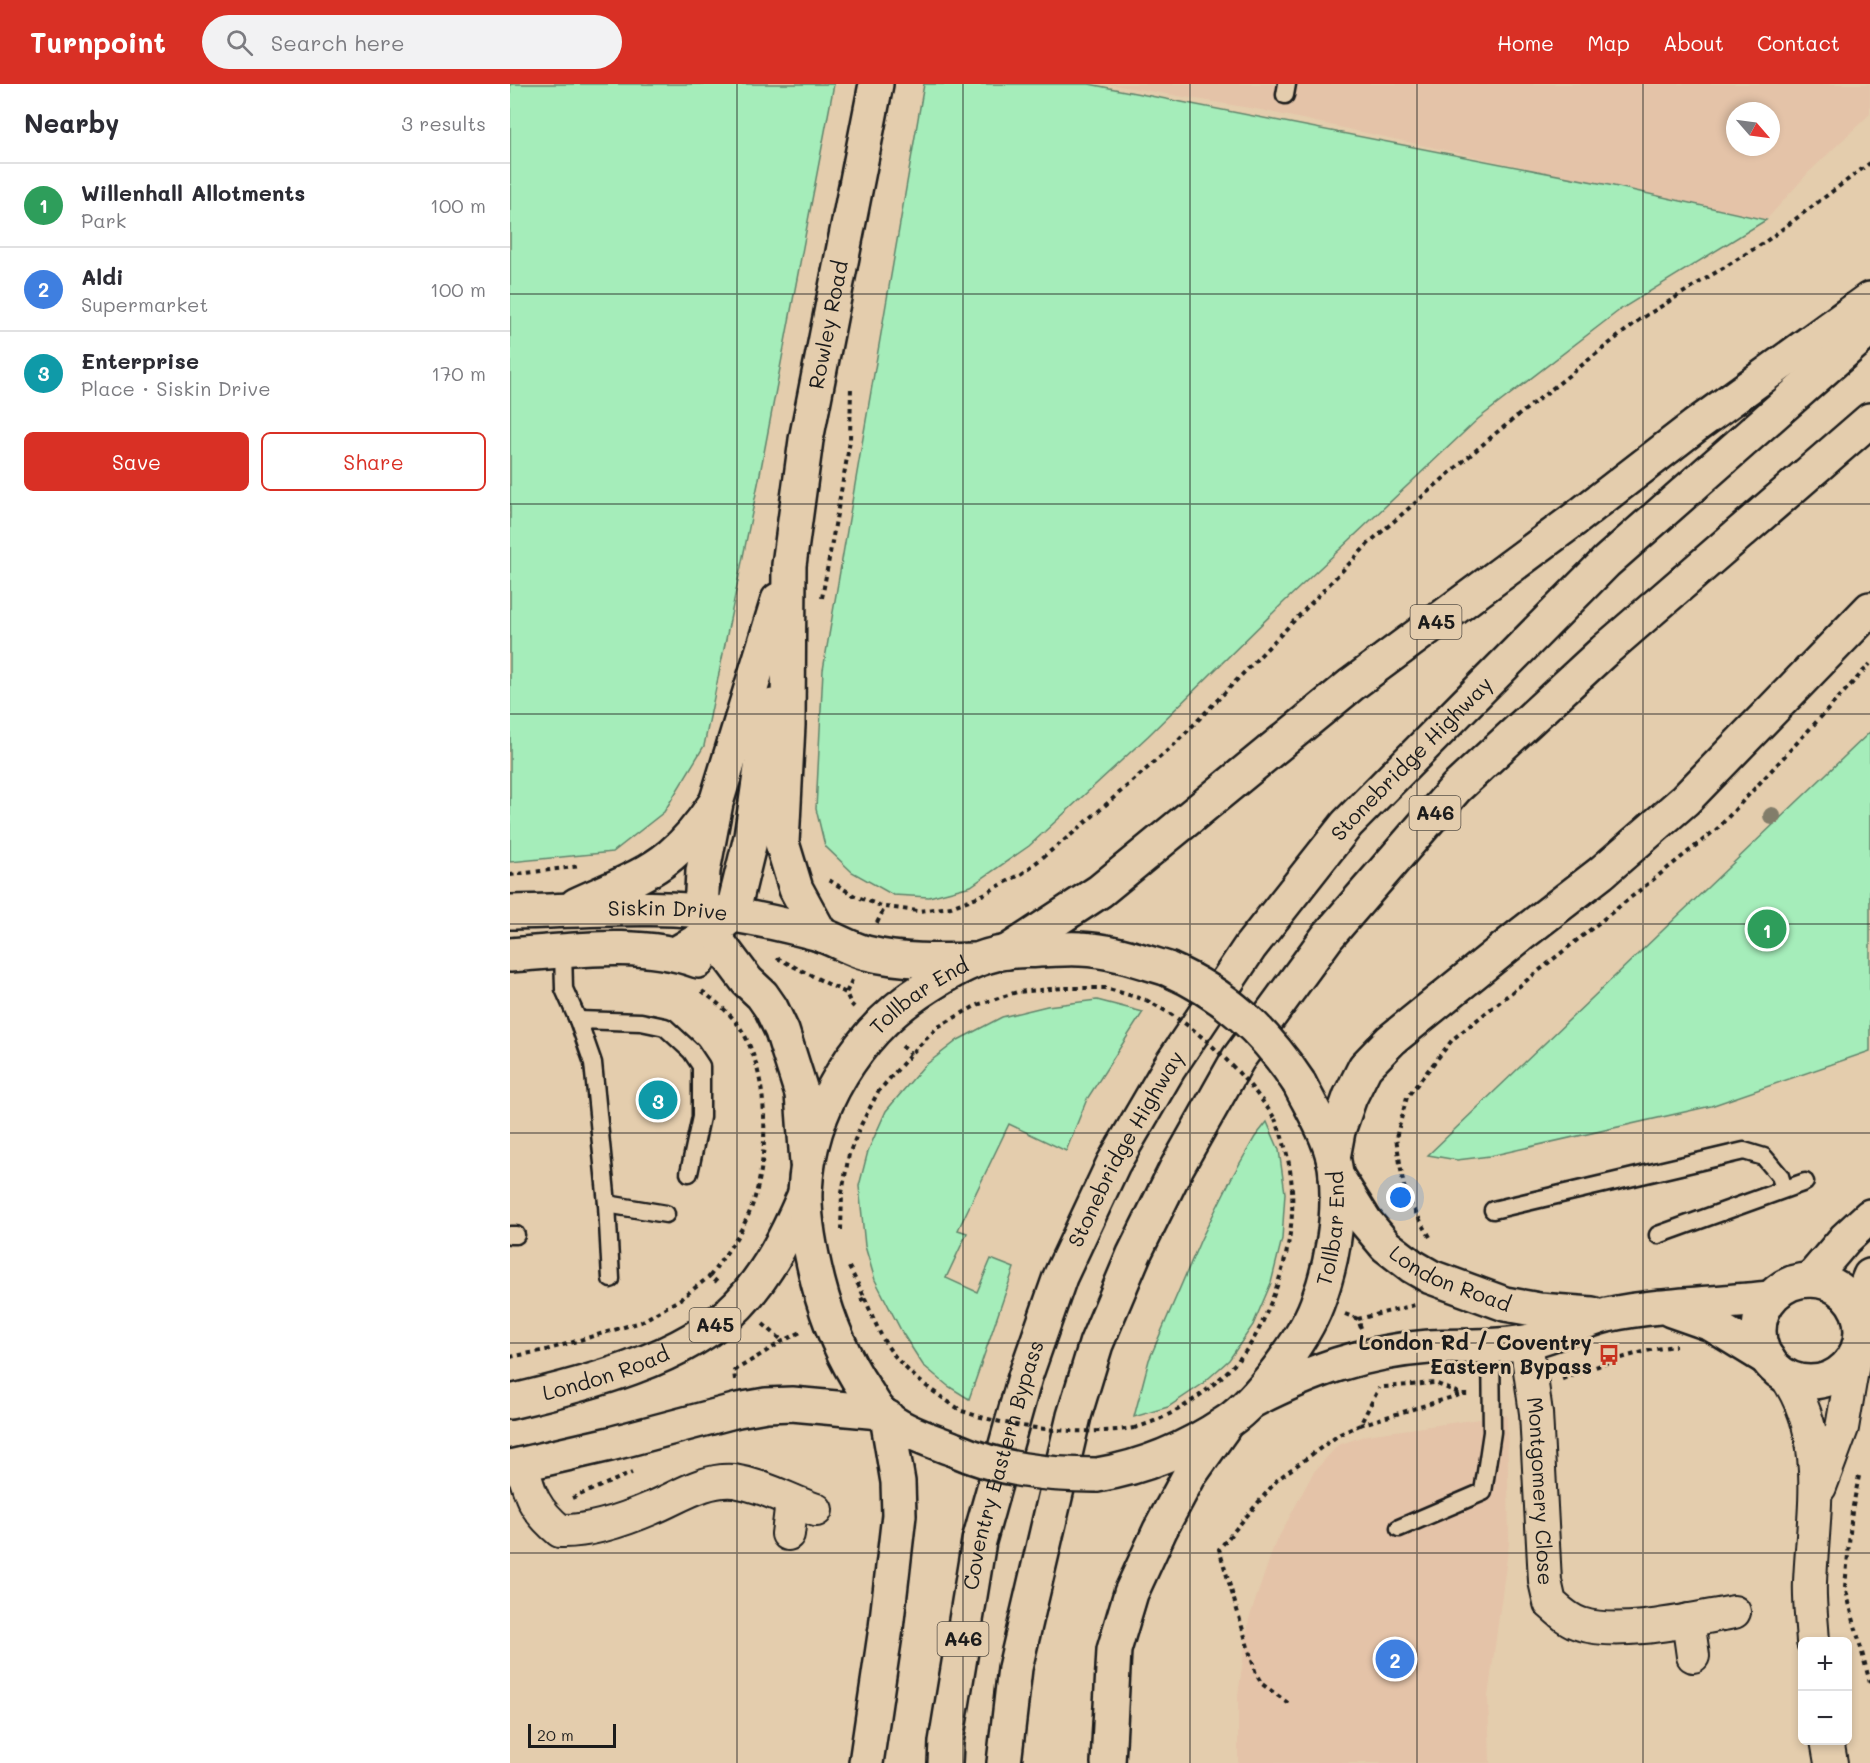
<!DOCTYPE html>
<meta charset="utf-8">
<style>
body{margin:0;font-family:Mali,sans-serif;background:#f2f2f3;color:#2b2b33}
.controls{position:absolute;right:18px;bottom:18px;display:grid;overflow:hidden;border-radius:9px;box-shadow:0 3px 9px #0003}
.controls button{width:54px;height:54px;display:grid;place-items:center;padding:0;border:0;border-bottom:2px solid #e1e1e2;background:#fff;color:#2b2b33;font:30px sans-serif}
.compass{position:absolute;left:1216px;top:18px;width:54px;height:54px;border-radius:50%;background:#fff;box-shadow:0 3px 9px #0003;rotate:118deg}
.scale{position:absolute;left:18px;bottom:15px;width:88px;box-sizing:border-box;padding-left:6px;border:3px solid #1c1c1c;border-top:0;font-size:16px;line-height:21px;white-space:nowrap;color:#1c1c1c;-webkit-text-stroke:4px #e4cdad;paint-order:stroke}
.you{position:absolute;left:891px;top:1114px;width:21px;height:21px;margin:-15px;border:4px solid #fff;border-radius:50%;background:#1a73e8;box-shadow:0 0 0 9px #1a73e833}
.badge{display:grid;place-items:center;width:39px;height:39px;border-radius:50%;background:#d93025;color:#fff;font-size:20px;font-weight:700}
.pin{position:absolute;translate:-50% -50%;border:3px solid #fff;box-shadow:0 2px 6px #0006}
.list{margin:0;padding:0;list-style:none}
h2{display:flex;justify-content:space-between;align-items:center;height:78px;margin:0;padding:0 24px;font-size:26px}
h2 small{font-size:20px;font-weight:400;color:#7c7c81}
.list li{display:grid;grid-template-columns:39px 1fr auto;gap:18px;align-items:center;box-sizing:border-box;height:84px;padding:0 24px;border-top:2px solid #e1e1e2}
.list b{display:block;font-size:22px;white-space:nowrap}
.list p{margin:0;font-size:20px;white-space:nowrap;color:#7c7c81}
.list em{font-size:20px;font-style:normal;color:#7c7c81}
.actions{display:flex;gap:12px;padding:18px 24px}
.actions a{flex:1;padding:14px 0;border:2px solid #d93025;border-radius:9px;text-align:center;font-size:21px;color:#d93025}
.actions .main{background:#d93025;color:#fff}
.icon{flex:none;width:33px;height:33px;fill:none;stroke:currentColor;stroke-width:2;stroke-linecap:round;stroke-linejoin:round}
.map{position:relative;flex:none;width:1360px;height:1679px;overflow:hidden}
header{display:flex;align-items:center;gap:36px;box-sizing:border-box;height:84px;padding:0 30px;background:#d93025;color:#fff}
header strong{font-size:28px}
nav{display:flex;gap:33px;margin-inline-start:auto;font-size:21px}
.search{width:420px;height:54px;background:#f2f2f3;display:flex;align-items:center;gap:15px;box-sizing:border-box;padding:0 21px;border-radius:33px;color:#7c7c81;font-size:22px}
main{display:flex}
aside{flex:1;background:#fff}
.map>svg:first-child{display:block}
</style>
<header>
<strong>Turnpoint</strong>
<div class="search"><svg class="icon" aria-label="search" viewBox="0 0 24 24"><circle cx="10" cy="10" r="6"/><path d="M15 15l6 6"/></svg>Search here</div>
<nav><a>Home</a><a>Map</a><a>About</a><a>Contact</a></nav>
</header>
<main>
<aside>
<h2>Nearby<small>3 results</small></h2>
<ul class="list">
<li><span class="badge" style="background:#2e9e5b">1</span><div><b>Willenhall Allotments</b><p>Park</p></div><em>100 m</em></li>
<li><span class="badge" style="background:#3f7fe0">2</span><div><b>Aldi</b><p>Supermarket</p></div><em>100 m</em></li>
<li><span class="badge" style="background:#0f9aa8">3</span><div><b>Enterprise</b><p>Place · Siskin Drive</p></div><em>170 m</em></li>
</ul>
<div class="actions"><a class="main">Save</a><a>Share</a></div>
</aside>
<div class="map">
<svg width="1360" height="1679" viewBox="0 0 1360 1679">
<rect width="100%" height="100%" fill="#e4cdad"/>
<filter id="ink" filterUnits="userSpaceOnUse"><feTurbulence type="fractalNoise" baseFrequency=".0167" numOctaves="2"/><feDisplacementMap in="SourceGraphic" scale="12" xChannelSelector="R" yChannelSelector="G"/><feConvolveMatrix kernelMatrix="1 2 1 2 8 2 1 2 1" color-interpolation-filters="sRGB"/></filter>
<g filter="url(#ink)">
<!-- built -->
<g fill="#e4c3a8" fill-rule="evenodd">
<path d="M598,0H1360V30L1299,88L1256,136L751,26ZM1225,27H1261V63H1225Z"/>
<polygon points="997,1331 999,1459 978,1613 980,1679 728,1679 728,1611 739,1535 764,1462 803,1389 828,1361 857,1351"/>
</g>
<!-- green -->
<g fill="#a5edba" stroke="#60846b" stroke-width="1.5">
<polygon points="0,0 324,0 249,395 194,662 154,728 103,768 0,778"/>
<polygon points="414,0 579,0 1099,101 1256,136 1111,225 968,335 774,518 638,652 519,762 461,802 419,813 383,811 342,788 315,762 306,725 313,586"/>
<polygon points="1360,648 1360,967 1201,1022 980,1072 947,1076 918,1071"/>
<polygon points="587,916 633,928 577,1015 556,1067 499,1040 448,1146 457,1149 436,1194 467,1208 481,1175 504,1184 459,1315 438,1302 413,1281 393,1250 365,1196 355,1162 349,1102 358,1067 376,1027 413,983 448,956 492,933 537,922"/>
<polygon points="757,1038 769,1066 775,1109 772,1155 761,1199 743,1241 719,1276 691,1301 658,1323 624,1333 639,1276 691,1155 722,1093 745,1053"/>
</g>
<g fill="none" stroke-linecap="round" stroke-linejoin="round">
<defs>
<g id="lane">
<polyline points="775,11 777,0"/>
<polyline points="53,867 54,905 68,936 83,979 97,1120 101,1195"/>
<polyline points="68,936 131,938 155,943 181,967 191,982 191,1033 179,1089"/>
<polyline points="97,1120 156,1130"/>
<polyline points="983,1126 1234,1067 1254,1073 1270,1092 1274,1105"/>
<polyline points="0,1151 6,1151"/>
<polyline points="1148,1151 1295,1098"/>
<polyline points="889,1444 973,1408 982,1348 981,1262"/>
</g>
<g id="street">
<path id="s1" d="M1016,1258L1026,1329L1035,1497L1040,1519C1049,1527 1059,1537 1071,1540C1111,1553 1183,1535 1224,1528"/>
<path d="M1276,1292C1319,1356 1303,1426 1300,1498C1299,1517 1302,1538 1303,1558"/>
<path d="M12,1381C20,1412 24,1425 50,1447C80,1448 114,1436 142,1424C167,1414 195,1394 224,1397C255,1402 277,1416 306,1426"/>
<polyline points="1310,1403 1332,1344 1344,1274"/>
<polyline points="278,1450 282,1417"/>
<polyline points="1178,1536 1183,1572"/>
<polyline points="1317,1656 1321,1679"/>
</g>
<g id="secondary">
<polyline points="268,516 206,719 193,787 191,827 201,849 237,897 252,911 261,924 272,947 292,1010 297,1079"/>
<path d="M66,821C98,806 135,793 161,771C178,757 192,739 204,721"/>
<path id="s2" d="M0,828C74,827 150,819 224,831C253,836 281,842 309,850C325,855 340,865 356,869C392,878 428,877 465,876"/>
<path id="s3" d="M311,851L286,805L272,759L278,641L279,481L296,356L366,0"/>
<polyline points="167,869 201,849 222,831 241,753 255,657 263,622"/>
<path d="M0,871C61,867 130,856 188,877"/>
<path id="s4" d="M826,1091L855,1137L876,1162L902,1182L921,1193L995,1220L1029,1226L1082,1230"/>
<polyline points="1300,1196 1335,1155 1360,1132"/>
<circle cx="1300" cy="1247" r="51"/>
<polyline points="1161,1226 1201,1240 1258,1275"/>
<polyline points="1351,1241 1353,1209 1360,1192"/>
<path d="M742,1317C801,1287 851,1268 919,1263C951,1261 983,1264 1015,1258C1043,1253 1069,1238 1097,1231C1150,1220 1206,1220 1260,1214"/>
</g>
<g id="highway">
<polyline points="497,868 590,807 841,601 1065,435 1185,342 1360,215"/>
<polyline points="823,1074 828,1047 840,1013 855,983 881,956 1012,850 1091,789 1175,716 1360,525"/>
<path id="s5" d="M0,1318C72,1301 175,1276 228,1221C258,1190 277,1151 294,1112"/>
<path id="s6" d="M443,1365C421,1356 387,1346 370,1328C364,1322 360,1313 355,1306C332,1272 318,1237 308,1198C301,1170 294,1138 295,1108C299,1024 348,946 418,902C443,886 468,872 497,868C507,866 518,867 529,866C542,866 556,864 570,865C600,866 629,876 658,885"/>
<polyline points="0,1383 100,1360 228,1326 256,1321 282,1320 370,1328"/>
<path id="s7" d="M587,1391C635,1383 677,1365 717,1338C747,1318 794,1255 807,1220C822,1181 830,1134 826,1091C824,1059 803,1027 789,999"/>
<polyline points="356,1679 376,1544 389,1431 388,1398 377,1333"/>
<path id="s8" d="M435,1679L436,1658L469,1457L515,1293L550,1193L603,1080L659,984L740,863L837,740L1096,478L1360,245"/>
<polyline points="494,1679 505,1584 564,1332 586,1260 624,1170 666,1085 728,975 818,852 946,704 1094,567 1360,336"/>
<polyline points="598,1679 604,1566 621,1509 650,1446 679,1392 713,1344"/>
</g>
</defs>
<!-- lane casing -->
<use href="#lane" stroke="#1c1c1c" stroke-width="21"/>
<!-- street casing -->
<use href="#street" stroke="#1c1c1c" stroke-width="36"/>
<!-- secondary casing -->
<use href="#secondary" stroke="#1c1c1c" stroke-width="38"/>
<!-- highway casing -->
<use href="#highway" stroke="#1c1c1c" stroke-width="38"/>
<!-- path -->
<g stroke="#1c1c1c" stroke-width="4" stroke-dasharray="4.5 4.5" stroke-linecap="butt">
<polyline points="312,514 340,357 341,301"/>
<polyline points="0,791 71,782"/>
<polyline points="319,796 345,812 374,823"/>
<polyline points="367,839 375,823 409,827 441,823 472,811 513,789 567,746 666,659 861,457 986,349 1129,236 1255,158 1360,79"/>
<polyline points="267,874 336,909"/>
<polyline points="342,896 336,909 341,920 344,923"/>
<path d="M192,907C205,917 219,928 229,942C259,986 260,1067 244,1116C235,1145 217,1168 200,1192L207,1198"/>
<polyline points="392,962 401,970"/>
<polyline points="331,1146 332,1109 339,1070 351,1041 368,1008 401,970 428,943 467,921 507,908 553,904 595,904 636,916"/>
<polyline points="920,1153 896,1112 892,1092 886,1054 897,1013 943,955 1208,744 1360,580"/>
<polyline points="339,1183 355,1214 347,1218"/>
<path d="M355,1214C360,1227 366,1241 372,1253C390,1286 422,1307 452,1327"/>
<polyline points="835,1230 848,1235"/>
<polyline points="253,1240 273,1257"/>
<polyline points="851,1244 848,1235 905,1221"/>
<polyline points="0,1273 36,1266 131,1238 172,1214 200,1192"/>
<path d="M1052,1295C1089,1282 1127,1266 1166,1262"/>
<polyline points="225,1296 224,1287 273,1257 293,1247"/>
<polyline points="874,1303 925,1299 951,1310 960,1310"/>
<polyline points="850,1341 949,1311"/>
<path d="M624,1344C666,1332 701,1307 730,1274C744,1258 753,1238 761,1218C785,1158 792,1096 765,1035"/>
<polyline points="1349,1392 1342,1427 1335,1503 1360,1599"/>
<polyline points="62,1414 122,1389"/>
<polyline points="778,1619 752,1600 746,1590 709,1465 768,1395 830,1350 850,1341 869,1304"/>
</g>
<!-- lane -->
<use href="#lane" stroke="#e4cdad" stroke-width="16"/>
<!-- street -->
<use href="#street" stroke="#e4cdad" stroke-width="32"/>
<!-- secondary -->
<use href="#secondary" stroke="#e4cdad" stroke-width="33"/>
<!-- highway -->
<use href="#highway" stroke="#e4cdad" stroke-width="33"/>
<defs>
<g id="highway-bridge">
<path d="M658,885C715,910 755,947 789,999"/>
<path d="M443,1365C491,1386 535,1391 587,1391"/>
</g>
</defs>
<!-- highway-bridge casing -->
<use href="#highway-bridge" stroke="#1c1c1c" stroke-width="38" stroke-linecap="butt"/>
<!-- path-bridge -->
<g stroke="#1c1c1c" stroke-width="4" stroke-dasharray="4.5 4.5" stroke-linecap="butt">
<path d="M636,916C647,922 658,928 668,935C701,956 744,1002 765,1035"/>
<path d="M452,1327C503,1345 570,1352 624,1344"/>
</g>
<!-- highway-bridge -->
<use href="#highway-bridge" stroke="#e4cdad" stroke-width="33"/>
</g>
<!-- trees -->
<circle fill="#827d6a" cx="1262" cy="732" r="9"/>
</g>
<!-- grid -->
<path fill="none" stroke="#1c1c1c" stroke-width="1.5" stroke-opacity="0.55" d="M227,0V1679M453,0V1679M680,0V1679M907,0V1679M1133,0V1679M0,210H1360M0,420H1360M0,630H1360M0,840H1360M0,1049H1360M0,1259H1360M0,1469H1360"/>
<!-- icons -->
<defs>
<symbol id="bus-bare" viewBox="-9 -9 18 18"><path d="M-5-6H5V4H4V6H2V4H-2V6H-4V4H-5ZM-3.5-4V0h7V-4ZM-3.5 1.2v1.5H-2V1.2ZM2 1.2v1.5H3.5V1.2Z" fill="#c8321e" stroke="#e4cdad" stroke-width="2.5" paint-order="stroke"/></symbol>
</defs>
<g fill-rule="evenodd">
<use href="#bus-bare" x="1084" y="1256" width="30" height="30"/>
</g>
<g text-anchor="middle" stroke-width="6" stroke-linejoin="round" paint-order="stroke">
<!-- shield labels -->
<g fill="#e4cdad" stroke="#585148" stroke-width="1.5">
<rect x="900.5" y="521" width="51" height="34" rx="4.5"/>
<rect x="899.5" y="712" width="51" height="34" rx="4.5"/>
<rect x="179.5" y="1224" width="51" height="34" rx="4.5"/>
<rect x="427.5" y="1538" width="51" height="34" rx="4.5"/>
</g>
<g font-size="20" font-weight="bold" fill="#1c1c1c">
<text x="926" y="545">A45</text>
<text x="925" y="736">A46</text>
<text x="205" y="1248">A45</text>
<text x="453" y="1562">A46</text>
</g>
<!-- street labels -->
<g font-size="21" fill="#1c1c1c" stroke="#e4cdad">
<text dy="7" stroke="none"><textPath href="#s3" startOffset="622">Rowley Road</textPath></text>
<text dy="7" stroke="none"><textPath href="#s8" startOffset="1131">Stonebridge Highway</textPath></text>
<text dy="7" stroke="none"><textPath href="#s2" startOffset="158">Siskin Drive</textPath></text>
<text dy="7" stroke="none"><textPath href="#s6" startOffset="555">Tollbar End</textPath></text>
<text dy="7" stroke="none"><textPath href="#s8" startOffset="645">Stonebridge Highway</textPath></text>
<text dy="7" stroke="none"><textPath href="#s7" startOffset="369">Tollbar End</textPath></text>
<text dy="7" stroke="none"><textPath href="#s4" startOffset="160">London Road</textPath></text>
<text dy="7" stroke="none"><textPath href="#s5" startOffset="100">London Road</textPath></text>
<text dy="7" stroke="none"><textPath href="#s8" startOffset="304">Coventry Eastern Bypass</textPath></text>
<text dy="7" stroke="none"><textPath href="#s1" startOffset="150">Montgomery Close</textPath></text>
</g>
<!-- poi labels -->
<g font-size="21" font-weight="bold" fill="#1c1c1c" stroke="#e4cdad" text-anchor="end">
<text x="1082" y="1266">London Rd / Coventry<tspan x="1082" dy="24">Eastern Bypass</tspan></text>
</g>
</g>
</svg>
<div class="controls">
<button>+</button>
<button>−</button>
</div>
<svg class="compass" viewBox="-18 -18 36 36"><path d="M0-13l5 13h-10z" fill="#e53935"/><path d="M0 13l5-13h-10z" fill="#7c7c81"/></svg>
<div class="scale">20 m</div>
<div class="you"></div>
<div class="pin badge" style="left:1257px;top:845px;background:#2e9e5b">1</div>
<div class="pin badge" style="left:885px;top:1575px;background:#3f7fe0">2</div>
<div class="pin badge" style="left:148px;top:1016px;background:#0f9aa8">3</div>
</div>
</main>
